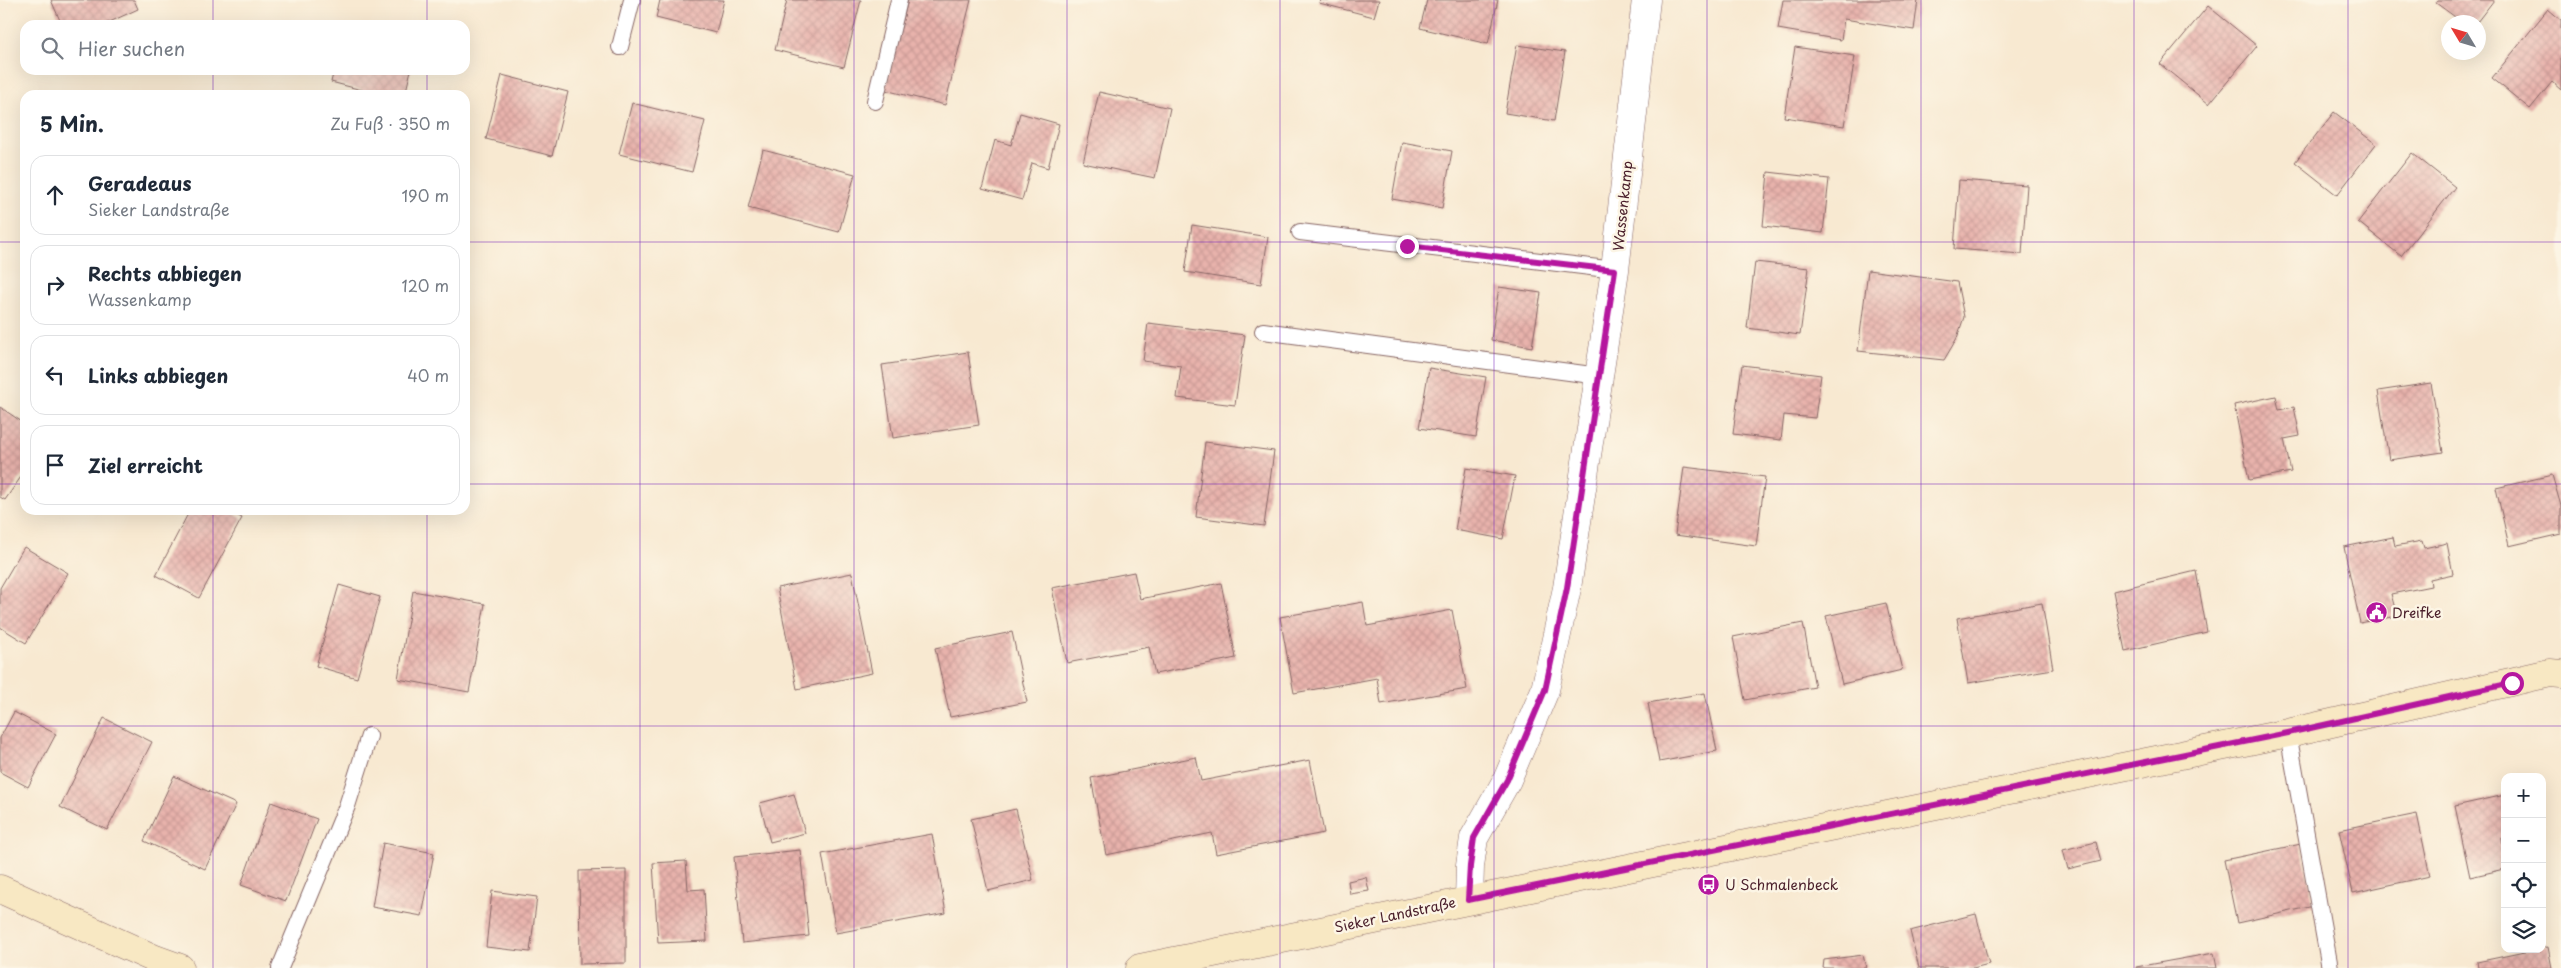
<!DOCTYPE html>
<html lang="de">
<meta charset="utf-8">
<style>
body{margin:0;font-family:"Playpen Sans",sans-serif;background:#f2f2f3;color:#1f2937}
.controls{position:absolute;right:15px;bottom:15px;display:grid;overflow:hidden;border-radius:10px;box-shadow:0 5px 20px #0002}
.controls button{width:45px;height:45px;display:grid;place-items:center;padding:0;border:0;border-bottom:1px solid #e0e1e3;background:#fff;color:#1f2937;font:25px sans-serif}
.compass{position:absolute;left:2441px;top:15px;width:45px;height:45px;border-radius:50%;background:#fff;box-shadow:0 5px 20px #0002;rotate:308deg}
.stop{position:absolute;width:15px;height:15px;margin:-11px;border:4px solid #b5179e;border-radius:50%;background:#fff}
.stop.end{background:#b5179e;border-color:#fff;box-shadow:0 1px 5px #0008}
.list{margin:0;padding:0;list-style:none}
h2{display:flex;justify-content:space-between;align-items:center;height:65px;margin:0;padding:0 20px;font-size:21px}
h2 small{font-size:16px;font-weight:400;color:#747a83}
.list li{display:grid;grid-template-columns:32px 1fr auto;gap:15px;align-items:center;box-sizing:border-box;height:80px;margin:0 10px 10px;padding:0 10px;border:1px solid #e0e1e3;border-radius:15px}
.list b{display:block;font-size:19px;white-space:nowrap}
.list p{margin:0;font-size:16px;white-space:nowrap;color:#747a83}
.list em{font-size:16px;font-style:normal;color:#747a83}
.icon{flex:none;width:28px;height:28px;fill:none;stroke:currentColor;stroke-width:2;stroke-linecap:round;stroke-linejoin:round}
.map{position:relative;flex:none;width:2561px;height:968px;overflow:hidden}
.search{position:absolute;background:#fff;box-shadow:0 5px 20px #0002;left:20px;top:20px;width:450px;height:55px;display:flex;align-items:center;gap:12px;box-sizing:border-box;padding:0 18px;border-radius:15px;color:#747a83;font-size:19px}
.panel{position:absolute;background:#fff;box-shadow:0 5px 20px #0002;left:20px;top:90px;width:450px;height:425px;border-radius:15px}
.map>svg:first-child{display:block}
</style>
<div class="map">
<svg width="2561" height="968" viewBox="0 0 2561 968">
<defs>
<pattern id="building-cross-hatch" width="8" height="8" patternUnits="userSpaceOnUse" patternTransform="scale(1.25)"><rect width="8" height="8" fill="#e8b2ac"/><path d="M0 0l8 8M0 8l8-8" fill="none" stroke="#c89994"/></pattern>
</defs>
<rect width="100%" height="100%" fill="#fcf5e5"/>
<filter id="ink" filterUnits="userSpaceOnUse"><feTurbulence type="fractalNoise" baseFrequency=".02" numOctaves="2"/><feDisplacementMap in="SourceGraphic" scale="10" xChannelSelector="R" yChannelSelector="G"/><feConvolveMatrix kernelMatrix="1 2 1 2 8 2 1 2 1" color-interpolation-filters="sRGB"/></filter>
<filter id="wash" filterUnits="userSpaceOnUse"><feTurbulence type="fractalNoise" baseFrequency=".0096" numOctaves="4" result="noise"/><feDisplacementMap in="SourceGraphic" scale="20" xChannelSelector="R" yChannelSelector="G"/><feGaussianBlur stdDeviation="1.12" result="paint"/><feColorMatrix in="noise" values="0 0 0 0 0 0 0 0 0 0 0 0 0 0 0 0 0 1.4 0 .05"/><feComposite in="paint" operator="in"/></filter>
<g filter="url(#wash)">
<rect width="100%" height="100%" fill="#f8e9d1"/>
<g id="blocks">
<!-- building -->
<g fill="url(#building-cross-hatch)">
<polygon points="51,0 134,0 138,9 103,25 62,25"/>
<polygon points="660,0 724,0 716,33 656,18"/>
<polygon points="787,0 861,0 844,67 775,50"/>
<polygon points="908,0 971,0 945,105 885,90"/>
<polygon points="1320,0 1379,0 1374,17 1319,3"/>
<polygon points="1427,0 1498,0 1488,44 1420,28"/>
<polygon points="1783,0 1918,0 1914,30 1844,19 1841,40 1778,29"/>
<polygon points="2438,0 2494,0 2477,22 2462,22 2436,3"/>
<polygon points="2208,6 2257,46 2209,104 2160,64"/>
<polygon points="2548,9 2561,20 2561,90 2552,82 2530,109 2492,78"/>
<polygon points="1517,45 1565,52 1554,121 1505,113"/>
<polygon points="1795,47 1855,56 1844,126 1784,117"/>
<polygon points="334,70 411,70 405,95 381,95 331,82"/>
<polygon points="502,75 568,92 552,156 486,139"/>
<polygon points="1099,92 1170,108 1155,178 1083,163"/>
<polygon points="632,103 705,121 692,172 619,154"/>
<polygon points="2334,112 2376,144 2337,195 2295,162"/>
<polygon points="1020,113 1059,124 1048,168 1032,163 1022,200 982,189 995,140 1011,145"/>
<polygon points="1402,142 1452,151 1442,208 1392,199"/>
<polygon points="763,150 855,174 839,232 748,208"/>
<polygon points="2412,153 2455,187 2401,256 2358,222"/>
<polygon points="1768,172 1829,179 1823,233 1763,226"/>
<polygon points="1959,180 2027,185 2022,254 1954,249"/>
<polygon points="1192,225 1268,237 1261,284 1185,272"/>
<polygon points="1755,262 1809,268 1800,335 1747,328"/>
<polygon points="1868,270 1957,282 1964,317 1957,338 1944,360 1858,351"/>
<polygon points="1499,287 1541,293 1532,347 1491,340"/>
<polygon points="1148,323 1245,335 1235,405 1177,398 1181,366 1143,361"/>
<polygon points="968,352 979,425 893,438 882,365"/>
<polygon points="1742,365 1821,375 1815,418 1784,415 1781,440 1733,434"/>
<polygon points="1429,368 1486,377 1476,437 1419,428"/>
<polygon points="2431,383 2443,452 2389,460 2378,391"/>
<polygon points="2276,396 2279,410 2294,407 2300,436 2284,439 2291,472 2249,480 2234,405"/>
<polygon points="0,407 25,424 25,471 5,500 0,497"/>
<polygon points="1205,442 1274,451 1264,526 1196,517"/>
<polygon points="1684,467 1765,477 1756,546 1675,535"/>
<polygon points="1466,468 1515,476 1503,539 1455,530"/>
<polygon points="2552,475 2561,506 2561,534 2509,546 2496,488"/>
<polygon points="190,510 227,510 242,518 199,598 156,575"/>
<polygon points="2393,537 2395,546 2422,541 2424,548 2447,543 2453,574 2430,579 2431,586 2391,594 2397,616 2360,623 2344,547"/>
<polygon points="24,547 68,573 26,643 0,627 0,588"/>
<polygon points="2196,571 2207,632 2125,651 2113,591"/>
<polygon points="1134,572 1140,599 1221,583 1236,658 1155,674 1149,647 1067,663 1052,588"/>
<polygon points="852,573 872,673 797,689 777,588"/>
<polygon points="339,585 380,597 357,678 316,666"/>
<polygon points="413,591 485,604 469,692 398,679"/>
<polygon points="1363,602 1367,626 1452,610 1467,689 1381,704 1377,678 1294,693 1280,617"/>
<polygon points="1886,603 1902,670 1842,684 1826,616"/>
<polygon points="2042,603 2053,669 1968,683 1957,618"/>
<polygon points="1803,623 1815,687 1745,700 1733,637"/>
<polygon points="1012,632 1027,702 950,717 935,648"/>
<polygon points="1705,693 1717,751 1659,762 1648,703"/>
<polygon points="14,712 56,734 28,787 0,772 0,738"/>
<polygon points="104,718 152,742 107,830 60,807"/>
<polygon points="1196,757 1201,781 1310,760 1324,833 1216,854 1212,833 1106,855 1091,778"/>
<polygon points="174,776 236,804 205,869 144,841"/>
<polygon points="794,794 805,833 770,842 760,803"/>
<polygon points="2505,795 2505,838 2502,838 2505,869 2470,877 2455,806"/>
<polygon points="271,802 317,819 286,901 241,885"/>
<polygon points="1016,809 1033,880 988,891 971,819"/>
<polygon points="2417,814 2430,876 2353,893 2339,830"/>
<polygon points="932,834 946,913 836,933 822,854"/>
<polygon points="2096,842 2101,861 2068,869 2063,850"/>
<polygon points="383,843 434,853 422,916 372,907"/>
<polygon points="2301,844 2314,906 2237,923 2224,860"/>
<polygon points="800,850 809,936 742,943 734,857"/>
<polygon points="686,861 688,890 704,889 707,941 658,943 653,863"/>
<polygon points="626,870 626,963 580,964 579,871"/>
<polygon points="1366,877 1369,891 1350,894 1348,881"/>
<polygon points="492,891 537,897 530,952 486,947"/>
<polygon points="1976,914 1989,964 1973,968 1919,968 1910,931"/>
<polygon points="2548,947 2552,968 2478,968 2477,962"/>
<polygon points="2214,953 2217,968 2136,968 2136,967"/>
<polygon points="1863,955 1866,968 1823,968 1824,960"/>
</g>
</g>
</g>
<g filter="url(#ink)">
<use href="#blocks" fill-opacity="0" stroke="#876665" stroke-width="1"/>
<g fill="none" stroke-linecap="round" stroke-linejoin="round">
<defs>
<g id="lane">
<polyline points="620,47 632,0"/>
<polyline points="875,101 899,0"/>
<polyline points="1300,232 1615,270"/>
<polyline points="1263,331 1599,376"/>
<polyline points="2288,733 2330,968"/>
<polyline points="280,968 347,806 369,736"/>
</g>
<polyline id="street" points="1469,900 1470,866 1474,838 1507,780 1545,690 1567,588 1615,270 1646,0"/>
<g id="secondary">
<polyline points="0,889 155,959 180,968"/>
<polyline points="1140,968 2288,733 2550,673 2561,674"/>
</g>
</defs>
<!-- lane casing -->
<use href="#lane" stroke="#876665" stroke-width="18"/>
<!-- street casing -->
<use href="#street" stroke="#876665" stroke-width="29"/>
<!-- secondary casing -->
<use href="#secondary" stroke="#876665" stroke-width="29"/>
<!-- lane -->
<use href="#lane" stroke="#fff" stroke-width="16"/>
<!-- street -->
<use href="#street" stroke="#fff" stroke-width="28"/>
<!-- secondary -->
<use href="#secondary" stroke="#f8e8c3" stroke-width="28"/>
</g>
</g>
<g fill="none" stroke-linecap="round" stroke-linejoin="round" filter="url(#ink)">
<!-- route -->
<polyline stroke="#b5179e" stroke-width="6" points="1407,246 1615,270 1567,588 1545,690 1507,780 1474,838 1470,866 1468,900 2288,733 2512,683"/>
</g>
<!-- grid -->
<path fill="none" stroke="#7b2cbf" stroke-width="1" stroke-opacity="0.55" d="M213,0V25M427,0V25M640,0V968M854,0V968M1067,0V968M1280,0V968M1494,0V968M1707,0V968M1921,0V968M2134,0V968M2348,0V968M213,70V95M427,70V95M0,242H25M465,242H2561M0,484H25M465,484H2561M213,510V968M427,510V968M0,726H2561"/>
<!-- icons -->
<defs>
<symbol id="civic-disc" viewBox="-11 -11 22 22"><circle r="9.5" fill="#b5179e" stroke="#fcf5e5"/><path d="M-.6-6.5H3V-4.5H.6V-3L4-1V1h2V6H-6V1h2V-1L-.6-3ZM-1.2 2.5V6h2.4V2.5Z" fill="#fff"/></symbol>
<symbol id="bus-disc" viewBox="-11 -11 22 22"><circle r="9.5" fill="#b5179e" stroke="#fcf5e5"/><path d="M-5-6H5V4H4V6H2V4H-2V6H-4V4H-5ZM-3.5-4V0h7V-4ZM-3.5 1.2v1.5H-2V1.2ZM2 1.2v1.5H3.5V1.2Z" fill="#fff"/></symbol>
</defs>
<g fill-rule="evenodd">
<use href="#civic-disc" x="2364" y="600" width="25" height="25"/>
<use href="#bus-disc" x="1696" y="872" width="25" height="25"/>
</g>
<g text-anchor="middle" stroke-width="5" stroke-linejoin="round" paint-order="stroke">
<!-- street labels -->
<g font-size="14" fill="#4a1f2b" stroke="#fcf5e5">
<text transform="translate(1623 206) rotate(-84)" y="5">Wassenkamp</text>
<text transform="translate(1395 915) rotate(-12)" y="5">Sieker Landstraße</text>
</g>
<!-- poi labels -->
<g font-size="14" fill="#4a1f2b" stroke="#fcf5e5" text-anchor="start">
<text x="2392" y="618">Dreifke</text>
<text x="1725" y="890">U Schmalenbeck</text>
</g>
</g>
</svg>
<div class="controls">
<button>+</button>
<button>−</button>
<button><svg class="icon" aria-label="locate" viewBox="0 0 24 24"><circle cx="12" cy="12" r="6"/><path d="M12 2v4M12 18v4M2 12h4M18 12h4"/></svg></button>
<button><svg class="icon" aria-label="layers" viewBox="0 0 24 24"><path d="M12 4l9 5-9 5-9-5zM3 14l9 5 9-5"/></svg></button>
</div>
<svg class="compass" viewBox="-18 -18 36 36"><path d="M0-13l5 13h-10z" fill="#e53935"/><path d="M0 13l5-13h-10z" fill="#747a83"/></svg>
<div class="stop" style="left:2512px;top:683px"></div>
<div class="stop end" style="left:1407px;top:246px"></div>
<div class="search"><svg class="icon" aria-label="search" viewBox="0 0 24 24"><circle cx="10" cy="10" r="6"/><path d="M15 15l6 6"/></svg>Hier suchen</div>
<section class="panel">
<h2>5 Min.<small>Zu Fuß · 350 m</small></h2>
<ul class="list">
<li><svg class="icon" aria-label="ahead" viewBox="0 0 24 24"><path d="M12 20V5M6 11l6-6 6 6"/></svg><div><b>Geradeaus</b><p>Sieker Landstraße</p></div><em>190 m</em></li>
<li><svg class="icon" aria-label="right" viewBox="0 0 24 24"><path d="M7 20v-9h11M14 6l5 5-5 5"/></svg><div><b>Rechts abbiegen</b><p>Wassenkamp</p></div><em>120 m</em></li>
<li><svg class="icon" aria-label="left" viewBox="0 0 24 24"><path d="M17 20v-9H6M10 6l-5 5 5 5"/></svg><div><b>Links abbiegen</b></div><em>40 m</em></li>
<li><svg class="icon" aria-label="arrive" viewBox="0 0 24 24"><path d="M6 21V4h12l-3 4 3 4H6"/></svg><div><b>Ziel erreicht</b></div></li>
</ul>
</section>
</div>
